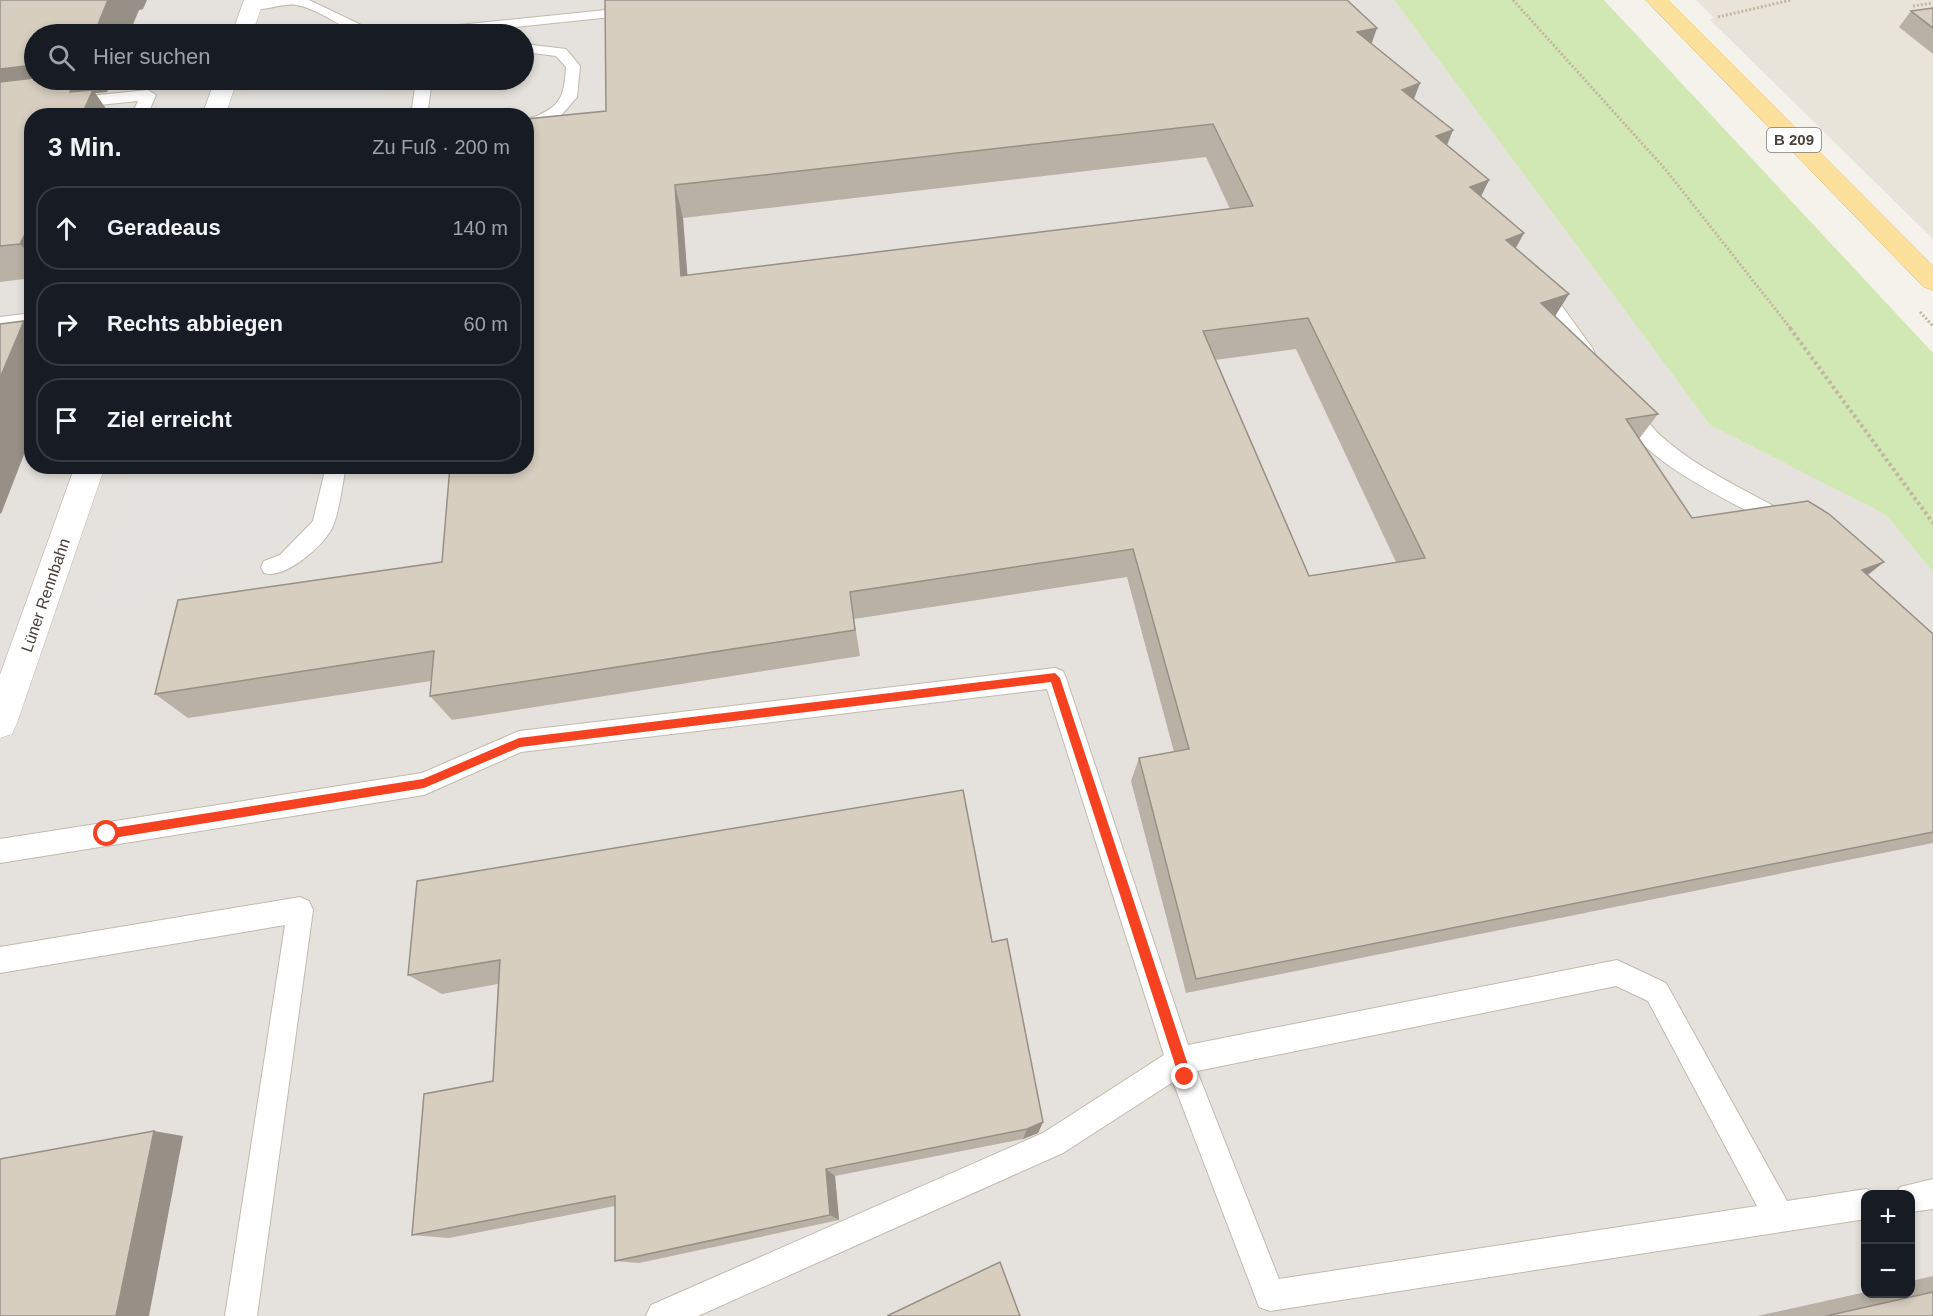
<!DOCTYPE html>
<html lang="de">
<meta charset="utf-8">
<style>
body{margin:0;font-family:Helvetica,sans-serif;background:#242831;color:#f1f3f6}
.controls{position:absolute;right:18px;bottom:18px;display:grid;overflow:hidden;border-radius:12px;box-shadow:0 3px 9px #0003}
.controls button{width:54px;height:54px;display:grid;place-items:center;padding:0;border:0;border-bottom:2px solid #363941;background:#171b24;color:#f1f3f6;font:30px sans-serif}
.stop{position:absolute;width:18px;height:18px;margin:-14px;border:4px solid #f64221;border-radius:50%;background:#fff}
.stop.end{background:#f64221;border-color:#fff;box-shadow:0 2px 6px #0008}
.list{margin:0;padding:0;list-style:none}
h2{display:flex;justify-content:space-between;align-items:center;height:78px;margin:0;padding:0 24px;font-size:26px}
h2 small{font-size:20px;font-weight:400;color:#9ea1a6}
.list li{display:grid;grid-template-columns:39px 1fr auto;gap:18px;align-items:center;box-sizing:border-box;height:84px;margin:0 12px 12px;padding:0 12px;border:2px solid #363941;border-radius:24px}
.list b{display:block;font-size:22px;white-space:nowrap}
.list em{font-size:20px;font-style:normal;color:#9ea1a6}
.icon{flex:none;width:33px;height:33px;fill:none;stroke:currentColor;stroke-width:2;stroke-linecap:round;stroke-linejoin:round}
.map{position:relative;flex:none;width:1933px;height:1316px;overflow:hidden}
.search{position:absolute;background:#171b24;box-shadow:0 3px 9px #0003;left:24px;top:24px;width:510px;height:66px;display:flex;align-items:center;gap:15px;box-sizing:border-box;padding:0 21px;border-radius:33px;color:#9ea1a6;font-size:22px}
.panel{position:absolute;background:#171b24;box-shadow:0 3px 9px #0003;left:24px;top:108px;width:510px;height:366px;border-radius:24px}
.map>svg:first-child{display:block}
</style>
<div class="map">
<svg width="1933" height="1316" viewBox="0 0 1933 1316">
<rect width="100%" height="100%" fill="#f5f2eb"/>
<!-- residential -->
<polygon fill="#e9e4d9" points="1696,0 1933,0 1933,239 1709,19 1714,18"/>
<!-- industrial -->
<path fill="#e5e1dc" fill-rule="evenodd" d="M0,0H1394L1710,425L1886,515L1933,572V1316H0ZM34,34H524V80H34ZM32,116H526V466H32ZM1866,1194H1910V1294H1866Z"/>
<!-- green -->
<polygon fill="#d1e8b5" points="1394,0 1604,0 1933,353 1933,572 1886,515 1710,425"/>
<!-- parking -->
<g fill="#e4e2df">
<polygon points="274,18 334,34 269,34"/>
<polygon points="255,80 381,80 374,115 244,115"/>
<polygon points="135,467 307,467 294,538 85,626"/>
</g>
<g fill="none" stroke-linecap="round" stroke-linejoin="round">
<defs>
<g id="lane">
<path d="M259,0H309L380,34C348,38 326,10 296,5C281,2 256,16 245,5L247,2Z"/>
<polygon points="635,7 640,8 640,14 447,34 403,34 410,30"/>
<path d="M524,44L566,49L580,66L577,97L558,119L526,131V120C559,108 564,101 566,67L556,56L524,52Z"/>
<polygon points="416,80 432,80 427,116 411,116"/>
<polygon points="148,90 156,95 147,116 131,116 138,101 70,108 62,103 70,98"/>
<polygon points="1540,282 1546,284 1593,349 1595,354 1593,359 1579,359 1534,292 1531,288 1534,284"/>
<polygon points="32,313 32,325 0,329 0,317"/>
<path d="M1624,401C1638,405 1649,425 1660,435C1698,470 1749,491 1793,517L1796,523L1793,529L1786,531L1779,529C1723,495 1648,468 1614,408L1617,403Z"/>
<path d="M326,466H346C342,486 340,508 333,526C326,544 285,580 264,573L261,567L264,561L280,555L313,521Z"/>
<path d="M1055,668L1063,671L1066,678L1188,1045L1617,960L1666,983L1787,1201L1866,1189L1877,1194H1866V1219L1270,1311L1259,1307L1173,1082L1063,1153L698,1316H646L651,1305L1043,1133L1164,1055L1047,689L521,752L424,795L0,863V839L422,773L519,731ZM1616,986L1648,1001L1757,1206L1279,1279L1197,1071Z"/>
<polygon points="300,897 309,901 313,910 257,1316 225,1316 285,925 0,973 0,947"/>
<polygon points="1933,1179 1933,1209 1910,1212 1910,1194 1896,1194 1900,1187"/>
</g>
<g id="street">
<polygon points="244,0 264,0 252,34 232,34"/>
<polygon points="215,80 237,80 225,116 202,116"/>
<polygon points="75,466 105,466 17,723 12,734 0,738 0,675"/>
</g>
<polygon id="primary" points="1646,0 1668,0 1933,266 1933,290 1924,287"/>
</defs>
<!-- lane casing -->
<use href="#lane" stroke="#c1baad" stroke-width="2"/>
<!-- street casing -->
<use href="#street" stroke="#c1baad" stroke-width="1"/>
<!-- primary casing -->
<use href="#primary" stroke="#e2bf6c" stroke-width="1"/>
<!-- path-far1 -->
<g stroke="#c2b69f" stroke-width="3" stroke-dasharray="2 2" stroke-linecap="butt">
<polyline points="1513,0 1666,170 1791,329"/>
<polyline points="1913,6 1933,3"/>
<polyline points="1718,17 1791,0"/>
<polyline points="1920,312 1933,326"/>
</g>
<!-- path -->
<polyline stroke="#c2b69f" stroke-width="4" stroke-dasharray="3 3" stroke-linecap="butt" points="1790,328 1933,523"/>
<!-- lane -->
<use href="#lane" fill="#fff" fill-rule="evenodd"/>
<!-- street -->
<use href="#street" fill="#fff" fill-rule="evenodd"/>
<!-- primary -->
<use href="#primary" fill="#fce19d" fill-rule="evenodd"/>
</g>
<!-- wall -->
<g fill="#b9b1a5" fill-rule="evenodd">
<polygon points="0,0 143,9 139,10 34,80 112,80 107,92 95,93 111,116 32,116 32,278 0,282"/>
<path d="M1348,1L1372,44L1420,83L1414,99L1453,130L1447,146L1489,180L1481,196L1524,233L1516,248L1555,316L1658,414L1639,439L1692,518L1868,575L1933,634V843L1186,993L1131,781L1139,758L1174,752L1127,577L854,619L860,656L452,720L430,696L431,681L188,718L155,694L442,562L606,111ZM1206,157L1230,209L687,275L683,218ZM1296,349L1396,562L1309,576L1215,360Z"/>
<polygon points="1933,8 1933,54 1899,27 1911,11"/>
<polygon points="417,881 992,942 1043,1122 1038,1133 1023,1139 835,1176 839,1220 639,1263 615,1261 615,1206 449,1238 412,1235 493,1081 498,984 442,994 408,975"/>
<polygon points="1933,1276 1933,1316 1757,1316 1866,1292 1866,1293 1911,1293 1911,1281"/>
</g>
<!-- shaded-wall -->
<g fill="#969086">
<polygon points="108,0 147,0 143,9 139,10 129,34 94,34"/>
<polygon points="1377,28 1366,60 1357,32"/>
<polygon points="34,65 34,80 112,80 107,92 95,93 111,116 81,116 0,105 0,69"/>
<polygon points="1420,83 1407,116 1402,90"/>
<polygon points="1453,130 1439,163 1436,136"/>
<polygon points="1489,180 1473,213 1470,187"/>
<polygon points="675,185 683,218 690,308 681,276"/>
<polygon points="32,220 32,256 20,244"/>
<polygon points="1524,233 1506,265 1506,240"/>
<polygon points="1569,294 1549,326 1541,303"/>
<polygon points="24,321 32,329 32,434 1,514 0,513 0,378"/>
<polygon points="1884,562 1849,590 1862,570"/>
<polygon points="1043,1122 1038,1133 1023,1139 1027,1129"/>
<polygon points="154,1131 183,1136 149,1316 116,1316"/>
<polygon points="826,1169 835,1176 839,1220 830,1215"/>
</g>
<!-- building -->
<g fill="#d7cec0" stroke="#969086" stroke-width="1.5" fill-rule="evenodd">
<polygon points="0,0 108,0 94,34 34,34 34,65 0,69"/>
<path d="M605,0H1347L1377,28L1357,32L1420,83L1402,90L1453,130L1436,136L1489,180L1470,187L1524,233L1506,240L1569,294L1541,303L1658,414L1626,419L1692,518L1808,501L1829,514L1884,562L1862,570L1933,634V832L1196,979L1139,758L1189,749L1133,549L850,592L855,630L430,696L434,651L155,694L178,600L442,562L450,466H526V119L606,111ZM1213,124L1253,206L681,276L675,185ZM1308,318L1425,558L1309,576L1203,331Z"/>
<polygon points="1933,8 1933,28 1911,11"/>
<polygon points="34,78 34,80 75,80 70,92 93,90 81,116 32,116 32,220 20,244 0,246 0,82"/>
<polygon points="24,321 0,378 0,324"/>
<polygon points="963,790 992,942 1007,939 1043,1122 1027,1129 826,1169 830,1215 615,1261 615,1196 412,1235 424,1094 493,1081 500,960 408,975 417,881"/>
<polygon points="154,1131 116,1316 0,1316 0,1159"/>
<polygon points="1000,1262 1020,1316 887,1316"/>
<polygon points="1933,1292 1933,1316 1826,1316"/>
</g>
<!-- route -->
<polygon fill="#f64221" points="1055,673 1060,678 1192,1077 1185,1084 1179,1077 1051,682 520,747 424,788 107,839 101,834 107,829 423,779 519,738"/>
<g text-anchor="middle" stroke-width="4.5" stroke-linejoin="round" paint-order="stroke">
<!-- shield labels -->
<rect fill="#fff" stroke="#807b74" stroke-width="1.5" x="1767" y="128" width="54" height="24" rx="4.5"/>
<g font-size="15" font-weight="bold" fill="#494339">
<text x="1794" y="145">B 209</text>
</g>
<!-- street labels -->
<g font-size="16" fill="#494339" stroke="#fff">
<text transform="translate(45 595) rotate(-71)" y="6">Lüner Rennbahn</text>
</g>
</g>
</svg>
<div class="controls">
<button>+</button>
<button>−</button>
</div>
<div class="stop" style="left:107px;top:834px"></div>
<div class="stop end" style="left:1185px;top:1077px"></div>
<div class="search"><svg class="icon" aria-label="search" viewBox="0 0 24 24"><circle cx="10" cy="10" r="6"/><path d="M15 15l6 6"/></svg>Hier suchen</div>
<section class="panel">
<h2>3 Min.<small>Zu Fuß · 200 m</small></h2>
<ul class="list">
<li><svg class="icon" aria-label="ahead" viewBox="0 0 24 24"><path d="M12 20V5M6 11l6-6 6 6"/></svg><div><b>Geradeaus</b></div><em>140 m</em></li>
<li><svg class="icon" aria-label="right" viewBox="0 0 24 24"><path d="M7 20v-9h11M14 6l5 5-5 5"/></svg><div><b>Rechts abbiegen</b></div><em>60 m</em></li>
<li><svg class="icon" aria-label="arrive" viewBox="0 0 24 24"><path d="M6 21V4h12l-3 4 3 4H6"/></svg><div><b>Ziel erreicht</b></div></li>
</ul>
</section>
</div>
